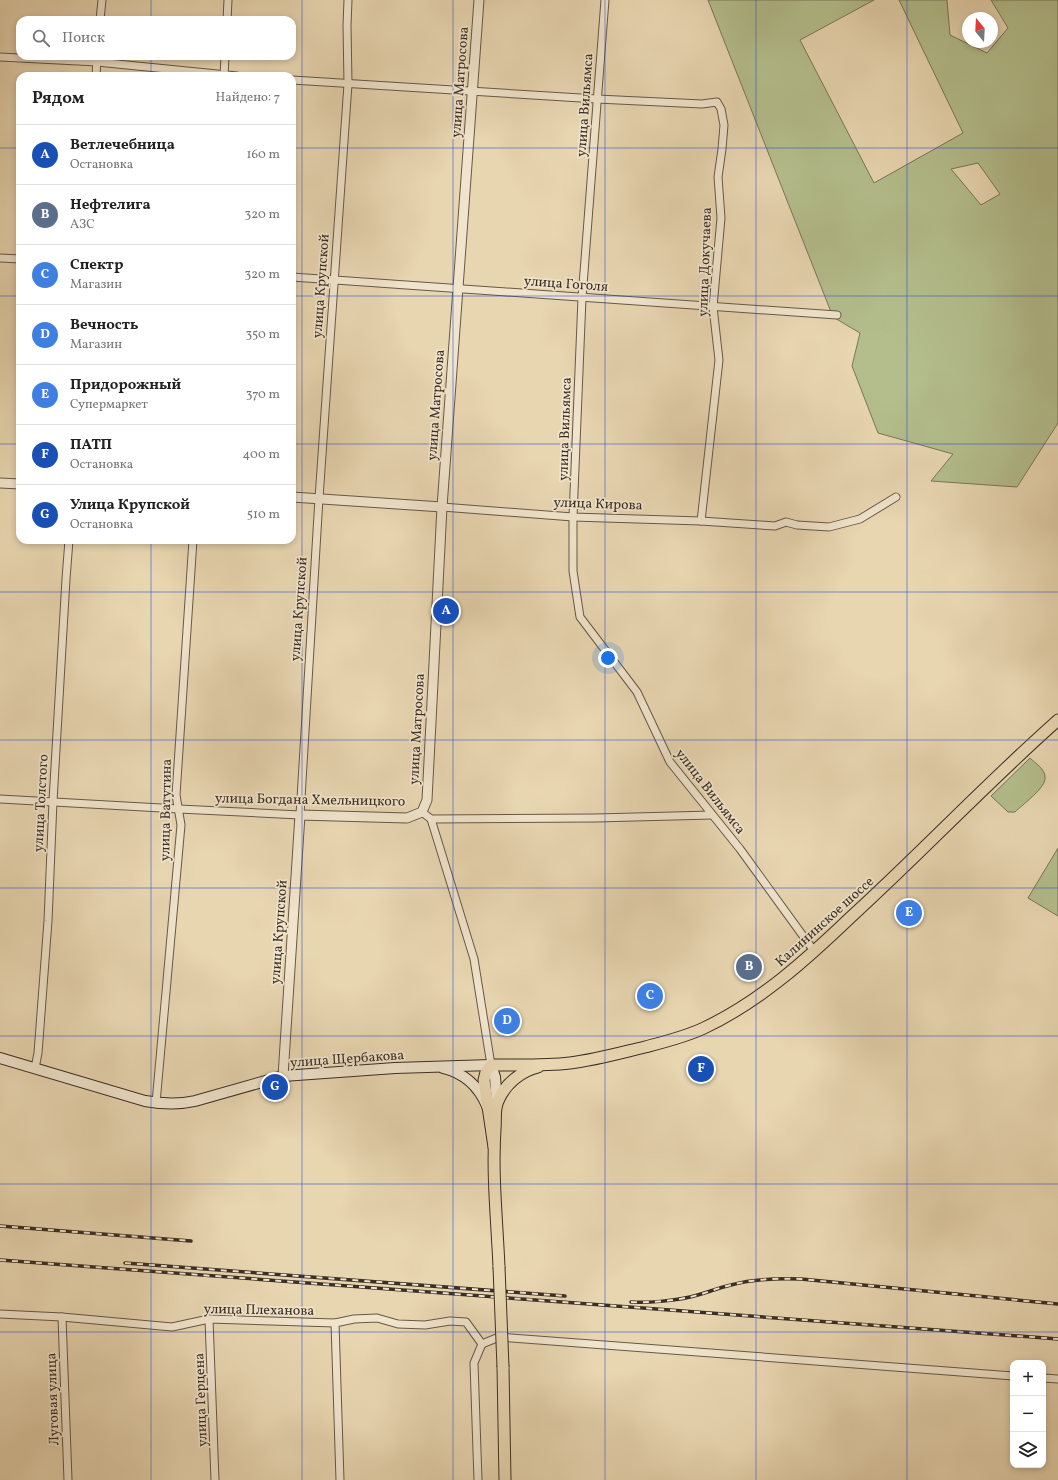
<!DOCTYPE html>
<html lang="ru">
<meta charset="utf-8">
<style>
body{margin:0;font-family:Vollkorn,serif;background:#f6f6f6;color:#222}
.controls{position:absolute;right:12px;bottom:12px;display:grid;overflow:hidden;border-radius:8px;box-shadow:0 2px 6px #0003}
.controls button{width:36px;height:36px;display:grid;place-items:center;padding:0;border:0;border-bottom:1px solid #e0e0e0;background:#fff;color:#222;font:20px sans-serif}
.compass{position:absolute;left:962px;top:12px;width:36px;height:36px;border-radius:50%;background:#fff;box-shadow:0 2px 6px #0003;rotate:342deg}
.you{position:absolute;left:608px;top:658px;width:14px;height:14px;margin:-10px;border:3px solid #fff;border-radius:50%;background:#1a73e8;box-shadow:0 0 0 6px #1a73e833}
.badge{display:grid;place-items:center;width:26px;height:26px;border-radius:50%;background:#0b8043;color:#fff;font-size:13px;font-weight:700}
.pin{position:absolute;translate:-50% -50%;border:2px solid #fff;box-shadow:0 1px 4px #0006}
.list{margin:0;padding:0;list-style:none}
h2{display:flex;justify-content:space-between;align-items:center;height:52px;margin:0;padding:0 16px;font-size:17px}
h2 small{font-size:13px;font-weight:400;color:#767676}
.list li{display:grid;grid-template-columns:26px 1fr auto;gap:12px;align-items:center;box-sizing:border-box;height:60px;padding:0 16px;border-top:1px solid #e0e0e0}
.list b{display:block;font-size:15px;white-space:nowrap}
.list p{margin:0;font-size:13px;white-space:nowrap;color:#767676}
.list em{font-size:13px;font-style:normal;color:#767676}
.icon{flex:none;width:22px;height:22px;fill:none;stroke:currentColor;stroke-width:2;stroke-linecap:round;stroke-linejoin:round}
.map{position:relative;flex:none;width:1058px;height:1480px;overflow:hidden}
.search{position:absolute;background:#fff;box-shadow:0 2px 6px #0003;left:16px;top:16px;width:280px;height:44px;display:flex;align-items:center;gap:10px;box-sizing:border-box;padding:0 14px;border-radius:12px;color:#767676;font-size:15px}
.panel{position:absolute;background:#fff;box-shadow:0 2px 6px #0003;left:16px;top:72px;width:280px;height:472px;border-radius:12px}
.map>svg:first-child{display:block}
</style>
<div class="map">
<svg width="1058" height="1480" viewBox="0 0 1058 1480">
<rect width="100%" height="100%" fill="#e8d6b1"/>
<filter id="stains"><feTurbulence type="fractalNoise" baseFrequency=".005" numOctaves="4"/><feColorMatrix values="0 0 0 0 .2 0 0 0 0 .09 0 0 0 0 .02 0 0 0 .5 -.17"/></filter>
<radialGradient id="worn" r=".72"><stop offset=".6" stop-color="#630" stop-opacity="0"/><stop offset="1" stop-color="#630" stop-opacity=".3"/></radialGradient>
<!-- green -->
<g fill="#b4be8d" stroke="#787659" fill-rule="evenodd">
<path d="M708,0H874L800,40L874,183L963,133L899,0H947L950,35L987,53L1008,28L991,0H1058V423L1017,487L931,481L953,454L878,433L852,366L860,333L833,317ZM978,163L1000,194L981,205L951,169Z"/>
<path d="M1030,758C1035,763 1045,769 1045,777C1047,787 1022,805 1015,812H1008L991,796Z"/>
<polygon points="1058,848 1058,916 1028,898"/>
</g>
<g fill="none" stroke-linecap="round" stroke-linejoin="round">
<defs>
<g id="minor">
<polyline points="605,0 582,298 573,517 573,571 580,617 637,692 670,762 740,849 814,951"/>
<polyline points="100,20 102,0"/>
<polyline points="227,20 228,0"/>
<polyline points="0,57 97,62 237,76"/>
<polyline points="96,76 97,56"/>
<polyline points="224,76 225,56"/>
<polyline points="292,80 597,99 702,104 717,102 721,109 724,125 722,149 718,177 721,218 713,307 719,360 701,521"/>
<polyline points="0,258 20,259"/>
<polyline points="292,277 837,315"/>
<polyline points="442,507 573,517 701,521 775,526 786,522 797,525 829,527 860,519 896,497"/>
<polyline points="0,799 179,809 300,815 319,498 348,84 347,25 348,0"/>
<polyline points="422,812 431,819 596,818 712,815"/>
<polyline points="431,819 474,959 491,1065"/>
<polyline points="35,1068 38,1053 48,921 53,801 66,579 69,540"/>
<polyline points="156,1103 181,825 176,795 193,540"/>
<polyline points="0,1314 62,1317 172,1327 209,1319 335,1323 354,1319 377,1318 398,1324 425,1325 450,1321 466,1322 482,1344"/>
<polyline points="62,1317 68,1480"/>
<polyline points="209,1319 215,1480"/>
<polyline points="335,1323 340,1480"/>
<polyline points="482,1344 499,1337 1013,1376"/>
<polyline points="1043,1378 1058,1379"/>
<polyline points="478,1480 474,1363 482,1344"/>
</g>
<g id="tertiary">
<polyline points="0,483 20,484"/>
<polyline points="292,497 442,507"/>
<polyline points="283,1076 300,815 407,818 422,812 427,800 442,507 479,0"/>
</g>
<g id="secondary">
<path d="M0,1058L145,1101C162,1104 178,1105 195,1101L283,1076L395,1068L491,1065L495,1077L497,1103"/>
<path d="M443,1068C464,1073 479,1087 487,1106"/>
</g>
<g id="primary">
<path d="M494,1147L484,1080L486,1072L491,1065C517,1065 544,1066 570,1063C595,1060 620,1053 645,1047C664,1042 685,1037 704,1028C761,1001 807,959 852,916C922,852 987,783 1058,720"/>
<path d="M499,1267C497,1221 492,1174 495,1129C496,1120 494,1109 498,1101C505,1084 521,1071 538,1067"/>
<polyline points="503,1367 505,1480"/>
</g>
</defs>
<!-- minor casing -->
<use href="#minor" stroke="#665848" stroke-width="9"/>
<!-- tertiary casing -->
<use href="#tertiary" stroke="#665848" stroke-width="11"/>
<!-- secondary casing -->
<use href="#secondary" stroke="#3b2e25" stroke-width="12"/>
<!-- primary casing -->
<use href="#primary" stroke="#3b2e25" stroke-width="13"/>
<!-- minor -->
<use href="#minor" stroke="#f0e4cc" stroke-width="7"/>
<!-- tertiary -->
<use href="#tertiary" stroke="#f0e4cc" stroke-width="9"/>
<!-- secondary -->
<use href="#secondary" stroke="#f0e4cc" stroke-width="10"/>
<!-- primary -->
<use href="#primary" stroke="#e8d6b1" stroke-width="11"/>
<defs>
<g id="rail">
<polyline points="0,1226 191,1241"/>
<polyline points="0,1260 1058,1339"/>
<polyline points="125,1263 565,1296"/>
<path d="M631,1302C647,1303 673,1301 690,1297C704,1294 717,1288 731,1285C754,1279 777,1278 801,1279L1058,1304"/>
</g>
</defs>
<!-- rail casing -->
<use href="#rail" stroke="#3b2e25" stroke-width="3.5"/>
<!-- rail -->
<use href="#rail" stroke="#f0e4cc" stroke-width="2" stroke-dasharray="6" stroke-linecap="butt"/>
<defs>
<polyline id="primary-bridge" points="499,1267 503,1367"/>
</defs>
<!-- primary-bridge casing -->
<use href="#primary-bridge" stroke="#3b2e25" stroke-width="13" stroke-linecap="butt"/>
<!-- primary-bridge -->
<use href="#primary-bridge" stroke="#e8d6b1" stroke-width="11"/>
</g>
<!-- grid -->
<path fill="none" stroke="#1d4ed8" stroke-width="1" stroke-opacity="0.55" d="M151,0V20M302,0V1480M453,0V1480M605,0V1480M756,0V1480M907,0V1480M151,56V76M0,148H20M292,148H1058M0,296H20M292,296H1058M0,444H20M292,444H1058M151,540V1480M0,592H1058M0,740H1058M0,888H1058M0,1036H1058M0,1184H1058M0,1332H1058"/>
<g text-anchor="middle" stroke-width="3.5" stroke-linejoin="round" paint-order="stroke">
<!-- street labels -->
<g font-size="14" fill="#3b2e25" stroke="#f0e4cc">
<text transform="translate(459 82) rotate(-86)" y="5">улица Матросова</text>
<text transform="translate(584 105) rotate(-86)" y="5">улица Вильямса</text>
<text transform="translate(704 262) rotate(-88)" y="5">улица Докучаева</text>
<text transform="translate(566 283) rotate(4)" y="5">улица Гоголя</text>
<text transform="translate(320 286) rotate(-86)" y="5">улица Крупской</text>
<text transform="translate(435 405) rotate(-86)" y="5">улица Матросова</text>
<text transform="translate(564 429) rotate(-88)" y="5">улица Вильямса</text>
<text transform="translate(598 503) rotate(2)" y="5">улица Кирова</text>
<text transform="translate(298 609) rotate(-86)" y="5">улица Крупской</text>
<text transform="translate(416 729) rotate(-87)" y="5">улица Матросова</text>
<text transform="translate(711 791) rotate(52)" y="5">улица Вильямса</text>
<text transform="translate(310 799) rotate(1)" y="5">улица Богдана Хмельницкого</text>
<text transform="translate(40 803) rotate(-87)" y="5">улица Толстого</text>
<text transform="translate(165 810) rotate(-89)" y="5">улица Ватутина</text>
<text transform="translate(824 921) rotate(-42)" y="5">Калининское шоссе</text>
<text transform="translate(278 932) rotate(-86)" y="5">улица Крупской</text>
<text transform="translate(347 1058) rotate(-4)" y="5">улица Щербакова</text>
<text transform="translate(259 1309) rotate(1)" y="5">улица Плеханова</text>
<text transform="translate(52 1399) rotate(-92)" y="5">Луговая улица</text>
<text transform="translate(200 1400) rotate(-92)" y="5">улица Герцена</text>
</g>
</g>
<rect width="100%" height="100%" filter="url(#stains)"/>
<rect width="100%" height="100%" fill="url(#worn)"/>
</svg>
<div class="controls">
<button>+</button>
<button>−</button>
<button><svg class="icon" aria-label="layers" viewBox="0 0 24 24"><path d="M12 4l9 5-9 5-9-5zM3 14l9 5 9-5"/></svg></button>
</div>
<svg class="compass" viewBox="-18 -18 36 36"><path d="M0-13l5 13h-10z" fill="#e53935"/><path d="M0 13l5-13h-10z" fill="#767676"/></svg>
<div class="you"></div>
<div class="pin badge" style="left:446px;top:611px;background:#1a4fb4">A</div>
<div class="pin badge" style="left:749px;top:967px;background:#5c6f8a">B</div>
<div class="pin badge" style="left:650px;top:996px;background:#3f7fe0">C</div>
<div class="pin badge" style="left:507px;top:1021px;background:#3f7fe0">D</div>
<div class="pin badge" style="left:909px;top:913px;background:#3f7fe0">E</div>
<div class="pin badge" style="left:701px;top:1069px;background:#1a4fb4">F</div>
<div class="pin badge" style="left:275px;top:1087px;background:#1a4fb4">G</div>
<div class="search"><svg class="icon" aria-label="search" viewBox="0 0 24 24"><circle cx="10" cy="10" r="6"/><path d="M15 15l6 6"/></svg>Поиск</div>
<section class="panel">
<h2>Рядом<small>Найдено: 7</small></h2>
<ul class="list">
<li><span class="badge" style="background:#1a4fb4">A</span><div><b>Ветлечебница</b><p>Остановка</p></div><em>160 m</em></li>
<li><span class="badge" style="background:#5c6f8a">B</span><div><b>Нефтелига</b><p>АЗС</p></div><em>320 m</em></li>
<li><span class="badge" style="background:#3f7fe0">C</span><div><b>Спектр</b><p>Магазин</p></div><em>320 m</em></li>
<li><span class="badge" style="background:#3f7fe0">D</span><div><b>Вечность</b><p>Магазин</p></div><em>350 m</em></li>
<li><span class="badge" style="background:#3f7fe0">E</span><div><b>Придорожный</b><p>Супермаркет</p></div><em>370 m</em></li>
<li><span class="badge" style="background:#1a4fb4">F</span><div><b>ПАТП</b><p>Остановка</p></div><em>400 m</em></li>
<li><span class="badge" style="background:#1a4fb4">G</span><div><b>Улица Крупской</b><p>Остановка</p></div><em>510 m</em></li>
</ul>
</section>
</div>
